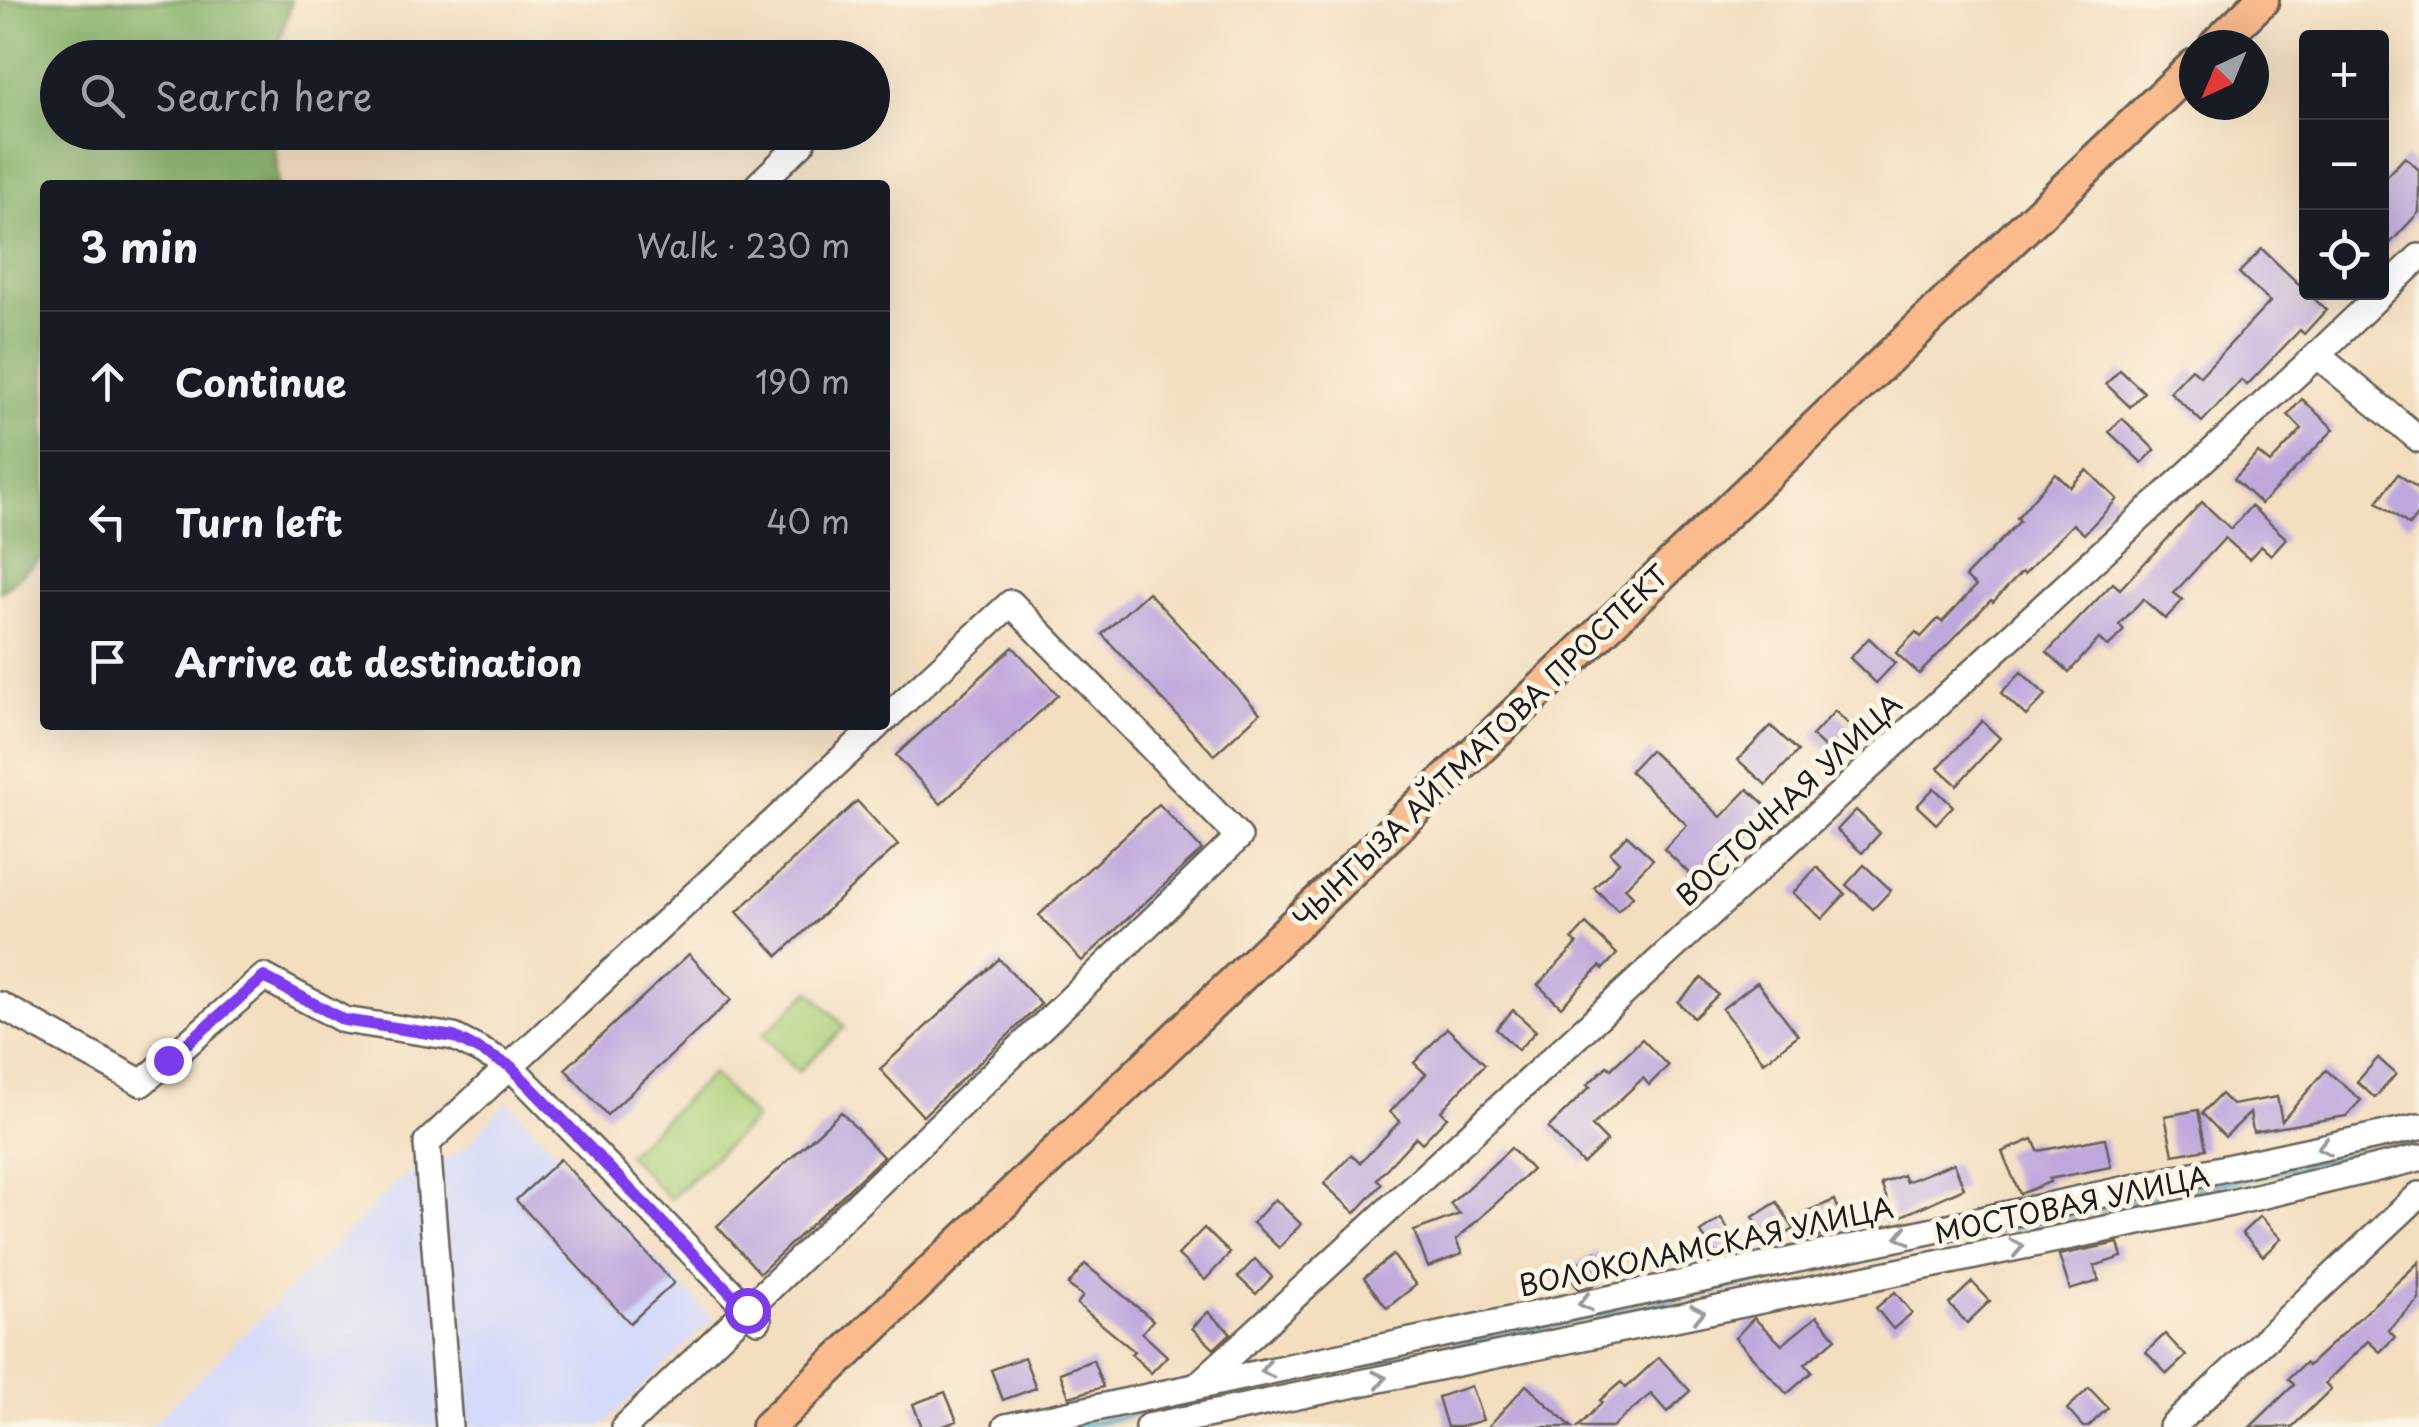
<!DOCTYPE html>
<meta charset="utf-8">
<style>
body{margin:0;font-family:"Playpen Sans",sans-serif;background:#20242c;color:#f1f3f6}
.controls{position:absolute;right:30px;top:30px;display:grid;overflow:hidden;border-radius:10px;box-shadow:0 10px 40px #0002}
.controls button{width:90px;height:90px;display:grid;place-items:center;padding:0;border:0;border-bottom:2px solid #363941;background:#171b24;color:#f1f3f6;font:50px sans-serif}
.compass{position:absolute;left:2179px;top:30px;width:90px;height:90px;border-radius:50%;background:#171b24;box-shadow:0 10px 40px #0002;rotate:224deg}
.stop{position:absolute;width:30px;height:30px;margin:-22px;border:8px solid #7c3aed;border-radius:50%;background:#fff}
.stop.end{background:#7c3aed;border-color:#fff;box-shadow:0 2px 10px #0008}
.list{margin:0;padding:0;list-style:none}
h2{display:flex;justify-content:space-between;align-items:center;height:130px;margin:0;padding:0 40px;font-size:42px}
h2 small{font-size:32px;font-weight:400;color:#9ea1a6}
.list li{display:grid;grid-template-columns:65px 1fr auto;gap:30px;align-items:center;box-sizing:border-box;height:140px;padding:0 40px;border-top:2px solid #363941}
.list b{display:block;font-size:38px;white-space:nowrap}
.list em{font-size:32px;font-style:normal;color:#9ea1a6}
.icon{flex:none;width:55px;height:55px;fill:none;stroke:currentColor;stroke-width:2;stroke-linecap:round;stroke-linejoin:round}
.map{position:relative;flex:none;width:2419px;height:1427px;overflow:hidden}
.search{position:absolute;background:#171b24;box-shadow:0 10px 40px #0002;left:40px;top:40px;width:850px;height:110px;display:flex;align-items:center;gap:25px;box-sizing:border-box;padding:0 35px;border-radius:55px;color:#9ea1a6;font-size:38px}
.panel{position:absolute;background:#171b24;box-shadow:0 10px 40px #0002;left:40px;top:180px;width:850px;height:550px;border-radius:10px}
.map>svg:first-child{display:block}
</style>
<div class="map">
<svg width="2419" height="1427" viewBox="0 0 2419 1427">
<rect width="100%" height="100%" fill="#fcf5e5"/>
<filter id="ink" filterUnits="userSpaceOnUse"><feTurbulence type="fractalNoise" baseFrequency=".01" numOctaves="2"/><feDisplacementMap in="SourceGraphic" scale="20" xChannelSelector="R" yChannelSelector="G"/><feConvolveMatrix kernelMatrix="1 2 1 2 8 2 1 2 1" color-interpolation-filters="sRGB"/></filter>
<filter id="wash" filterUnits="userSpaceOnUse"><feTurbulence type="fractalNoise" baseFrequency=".0048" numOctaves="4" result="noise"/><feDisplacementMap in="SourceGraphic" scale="40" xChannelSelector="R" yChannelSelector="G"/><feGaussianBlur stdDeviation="2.25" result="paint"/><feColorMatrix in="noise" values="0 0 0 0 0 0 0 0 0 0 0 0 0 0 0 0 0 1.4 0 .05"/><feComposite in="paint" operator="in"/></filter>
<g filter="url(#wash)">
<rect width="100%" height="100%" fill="#f3dec0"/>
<!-- built -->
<polygon fill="#d3d9f9" points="507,1101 713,1319 601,1427 150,1427 410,1171 461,1152"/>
<!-- green -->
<g fill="#acd27c" stroke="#64774c" stroke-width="2.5">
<polygon points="810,991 845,1027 798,1072 763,1035"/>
<polygon points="712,1074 755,1119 670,1199 627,1154"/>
</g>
<!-- forest -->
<polygon fill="#89b46c" stroke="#526844" stroke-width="2.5" points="0,0 292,0 274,57 58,58 58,132 274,133 278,185 45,185 45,555 0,592"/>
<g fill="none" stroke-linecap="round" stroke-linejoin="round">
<!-- stream -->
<polyline stroke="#49b0c8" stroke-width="6" points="1072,1427 2419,1141"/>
</g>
<g id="blocks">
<!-- building -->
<g fill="#bea7dd">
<polygon points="2405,157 2419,170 2419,212 2382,252 2382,182"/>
<polygon points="2262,249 2326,310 2304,334 2300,330 2247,385 2241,380 2202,422 2170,392 2192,369 2200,376 2270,302 2239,273"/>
<polygon points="2120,370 2144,392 2130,407 2106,384"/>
<polygon points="2302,399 2334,429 2261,504 2234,479 2258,453 2270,463 2302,429 2288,415"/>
<polygon points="2122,418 2155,450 2142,463 2109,432"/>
<polygon points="2087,470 2117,499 2084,534 2073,524 2024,574 2022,572 1993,602 1991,600 1919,674 1896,653 1916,632 1921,637 1938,619 1942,622 1976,586 1965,577 2020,521 2017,518 2055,473 2070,487"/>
<polygon points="2398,474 2419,489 2419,512 2409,525 2377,502"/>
<polygon points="2202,502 2231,529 2251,506 2286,538 2271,555 2261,546 2249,559 2225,538 2174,593 2183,600 2165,619 2143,599 2119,625 2124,630 2108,647 2099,639 2069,672 2047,652 2113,583 2120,589"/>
<polygon points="1148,592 1260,713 1214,755 1102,634"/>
<polygon points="1869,638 1895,663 1876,683 1850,658"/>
<polygon points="1013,647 1058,695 941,804 896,755"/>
<polygon points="2021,672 2046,695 2026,716 2001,693"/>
<polygon points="1835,711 1859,734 1836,759 1812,736"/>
<polygon points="1982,721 2000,738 1957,785 1938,768"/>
<polygon points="1771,726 1798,751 1766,785 1738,760"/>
<polygon points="1650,750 1721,817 1748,789 1772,811 1730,857 1724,852 1697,881 1664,849 1687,825 1630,771"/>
<polygon points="1934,788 1953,806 1936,824 1917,806"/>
<polygon points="857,801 898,845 778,956 737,912"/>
<polygon points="1159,804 1202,850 1082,961 1039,915"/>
<polygon points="1856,810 1880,833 1862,853 1837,830"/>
<polygon points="1627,835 1653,859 1625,888 1633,896 1618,911 1594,888 1619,862 1610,853"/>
<polygon points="1864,865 1891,890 1873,909 1846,885"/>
<polygon points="1817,867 1845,894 1822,919 1793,893"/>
<polygon points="1586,924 1617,954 1603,969 1600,966 1561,1007 1538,985 1577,944 1572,939"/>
<polygon points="689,954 731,1000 607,1115 565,1069"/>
<polygon points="999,959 1041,1004 923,1116 880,1069"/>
<polygon points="1702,978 1718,995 1694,1018 1678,1002"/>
<polygon points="1757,982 1798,1035 1764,1062 1722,1009"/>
<polygon points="1513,1010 1536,1031 1518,1050 1496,1029"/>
<polygon points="1447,1028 1485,1064 1441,1111 1447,1117 1422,1143 1416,1137 1377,1179 1382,1184 1355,1213 1324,1184 1351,1155 1360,1163 1400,1121 1390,1112 1426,1074 1414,1063"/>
<polygon points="1642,1039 1668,1066 1649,1085 1643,1078 1592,1126 1607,1141 1583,1164 1548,1128 1590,1087 1587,1085 1607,1066 1611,1069"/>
<polygon points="2378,1058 2396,1074 2375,1098 2357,1082"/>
<polygon points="2326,1070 2361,1100 2346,1116 2253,1132 2250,1113 2225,1137 2202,1113 2221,1094 2232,1105 2277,1097 2282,1121"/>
<polygon points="2198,1110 2206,1149 2173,1155 2165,1116"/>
<polygon points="841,1112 883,1157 760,1273 717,1226"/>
<polygon points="2105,1138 2111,1167 2049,1179 2050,1182 2020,1194 2002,1152 2033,1139 2038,1151"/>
<polygon points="1511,1148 1532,1170 1456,1240 1462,1254 1428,1267 1414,1231 1460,1214 1450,1204"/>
<polygon points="560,1159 674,1283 630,1323 516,1200"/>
<polygon points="1954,1163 1964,1188 1895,1219 1881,1184 1903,1175 1906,1182"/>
<polygon points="1275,1199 1301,1224 1279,1248 1253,1223"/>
<polygon points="1835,1200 1845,1228 1816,1238 1805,1212"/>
<polygon points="1777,1202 1794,1229 1771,1244 1753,1217"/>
<polygon points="2260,1216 2281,1239 2263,1256 2242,1233"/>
<polygon points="1721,1218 1736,1242 1716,1255 1700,1232"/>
<polygon points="1204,1228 1230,1253 1205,1280 1178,1255"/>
<polygon points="2118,1243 2122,1257 2094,1266 2099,1281 2070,1290 2059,1255"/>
<polygon points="1596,1252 1610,1274 1592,1286 1578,1289 1567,1271"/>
<polygon points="1393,1255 1416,1285 1387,1308 1364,1278"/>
<polygon points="1255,1259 1272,1277 1256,1294 1238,1277"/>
<polygon points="2419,1262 2419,1300 2388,1330 2395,1337 2380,1352 2368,1341 2325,1383 2331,1389 2292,1427 2250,1427 2294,1385 2288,1379 2305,1363 2308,1366"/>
<polygon points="1085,1264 1153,1320 1142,1333 1167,1356 1151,1373 1131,1354 1134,1351 1077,1304 1083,1296 1068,1285"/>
<polygon points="1972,1282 1990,1301 1967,1323 1949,1304"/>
<polygon points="1895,1292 1912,1313 1893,1329 1876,1308"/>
<polygon points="1208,1312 1231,1333 1214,1349 1192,1328"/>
<polygon points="1817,1316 1836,1338 1805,1364 1812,1372 1787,1394 1735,1338 1754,1318 1782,1345"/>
<polygon points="2165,1334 2186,1356 2167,1374 2146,1352"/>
<polygon points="1024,1357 1036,1388 1003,1400 991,1370"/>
<polygon points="1659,1357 1690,1391 1667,1412 1651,1394 1612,1427 1578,1427 1602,1402 1600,1400 1621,1382 1626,1388"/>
<polygon points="1093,1360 1103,1387 1069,1397 1060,1373"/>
<polygon points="1526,1385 1572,1427 1488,1427"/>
<polygon points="1471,1386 1483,1420 1460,1427 1447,1427 1438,1397"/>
<polygon points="2089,1388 2108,1408 2088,1427 2083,1427 2067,1409"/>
<polygon points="945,1392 957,1421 941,1427 922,1427 913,1404"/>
</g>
</g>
</g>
<g filter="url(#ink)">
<use href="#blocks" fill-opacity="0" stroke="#676055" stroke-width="2.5"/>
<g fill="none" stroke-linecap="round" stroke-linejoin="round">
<defs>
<g id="minor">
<polyline points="758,185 802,143"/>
<polyline points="2317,355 2419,439"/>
<polyline points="0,1005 142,1083 264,977 344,1020 454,1037 510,1066 758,1320"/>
<polyline points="1198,1385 2317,355 2419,257"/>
<polyline points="449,1427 427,1143 878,725"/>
<polyline points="625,1427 1239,837 1011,603 885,719"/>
<polyline points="1006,1427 2419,1127"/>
<polyline points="1148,1427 2231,1203 2419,1158"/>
<polyline points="2172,1427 2419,1195"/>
</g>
<g id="major">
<polyline points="2216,45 2262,0"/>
<polyline points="768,1427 2194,66"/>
</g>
</defs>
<!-- minor casing -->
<use href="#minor" stroke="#676055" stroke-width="30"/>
<!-- major casing -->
<use href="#major" stroke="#676055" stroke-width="38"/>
<!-- minor -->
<use href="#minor" stroke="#fff" stroke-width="25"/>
<!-- major -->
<use href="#major" stroke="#fbbb8d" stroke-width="32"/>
</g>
<!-- one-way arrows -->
<defs><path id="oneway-chevron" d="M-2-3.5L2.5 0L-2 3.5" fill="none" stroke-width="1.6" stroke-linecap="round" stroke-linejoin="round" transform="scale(2.5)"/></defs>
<g stroke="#999">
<use href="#oneway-chevron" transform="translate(2324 1147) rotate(168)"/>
<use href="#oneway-chevron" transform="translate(1903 1236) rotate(168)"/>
<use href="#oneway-chevron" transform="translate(2017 1247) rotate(-12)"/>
<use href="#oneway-chevron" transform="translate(1585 1303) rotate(168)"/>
<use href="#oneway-chevron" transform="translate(1698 1313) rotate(-12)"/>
<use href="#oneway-chevron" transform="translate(1267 1370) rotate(168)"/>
<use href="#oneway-chevron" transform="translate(1380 1379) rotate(-12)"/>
</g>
</g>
<g fill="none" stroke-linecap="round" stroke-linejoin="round" filter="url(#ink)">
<!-- route -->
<polyline stroke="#7c3aed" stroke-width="12" points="168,1060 264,977 344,1020 454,1037 510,1066 747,1310"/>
</g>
<g text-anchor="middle" stroke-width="10" stroke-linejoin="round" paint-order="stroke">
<!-- street labels -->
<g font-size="28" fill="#1c1c1c" stroke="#fcf5e5">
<text transform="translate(1481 747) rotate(-44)" y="10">ЧЫНГЫЗА АЙТМАТОВА ПРОСПЕКТ</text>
<text transform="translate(1789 800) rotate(-43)" y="10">ВОСТОЧНАЯ УЛИЦА</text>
<text transform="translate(2072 1205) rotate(-12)" y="10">МОСТОВАЯ УЛИЦА</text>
<text transform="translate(1706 1247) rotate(-12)" y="10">ВОЛОКОЛАМСКАЯ УЛИЦА</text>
</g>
</g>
</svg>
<div class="controls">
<button>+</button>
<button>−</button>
<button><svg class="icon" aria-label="locate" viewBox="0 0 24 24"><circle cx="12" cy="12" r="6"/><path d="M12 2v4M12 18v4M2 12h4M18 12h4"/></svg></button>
</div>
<svg class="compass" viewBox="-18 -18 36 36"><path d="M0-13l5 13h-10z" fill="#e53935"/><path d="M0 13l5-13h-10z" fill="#9ea1a6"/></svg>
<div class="stop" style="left:747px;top:1310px"></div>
<div class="stop end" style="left:168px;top:1060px"></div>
<div class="search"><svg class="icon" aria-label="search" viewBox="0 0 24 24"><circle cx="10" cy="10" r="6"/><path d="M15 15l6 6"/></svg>Search here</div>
<section class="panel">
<h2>3 min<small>Walk · 230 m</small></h2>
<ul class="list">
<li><svg class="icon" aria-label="ahead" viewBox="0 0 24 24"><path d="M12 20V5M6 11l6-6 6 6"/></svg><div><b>Continue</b></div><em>190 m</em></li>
<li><svg class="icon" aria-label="left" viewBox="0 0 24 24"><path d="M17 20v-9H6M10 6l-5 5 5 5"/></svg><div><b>Turn left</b></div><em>40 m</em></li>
<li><svg class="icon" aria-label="arrive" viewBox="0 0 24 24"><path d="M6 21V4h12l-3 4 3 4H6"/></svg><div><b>Arrive at destination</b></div></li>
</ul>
</section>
</div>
